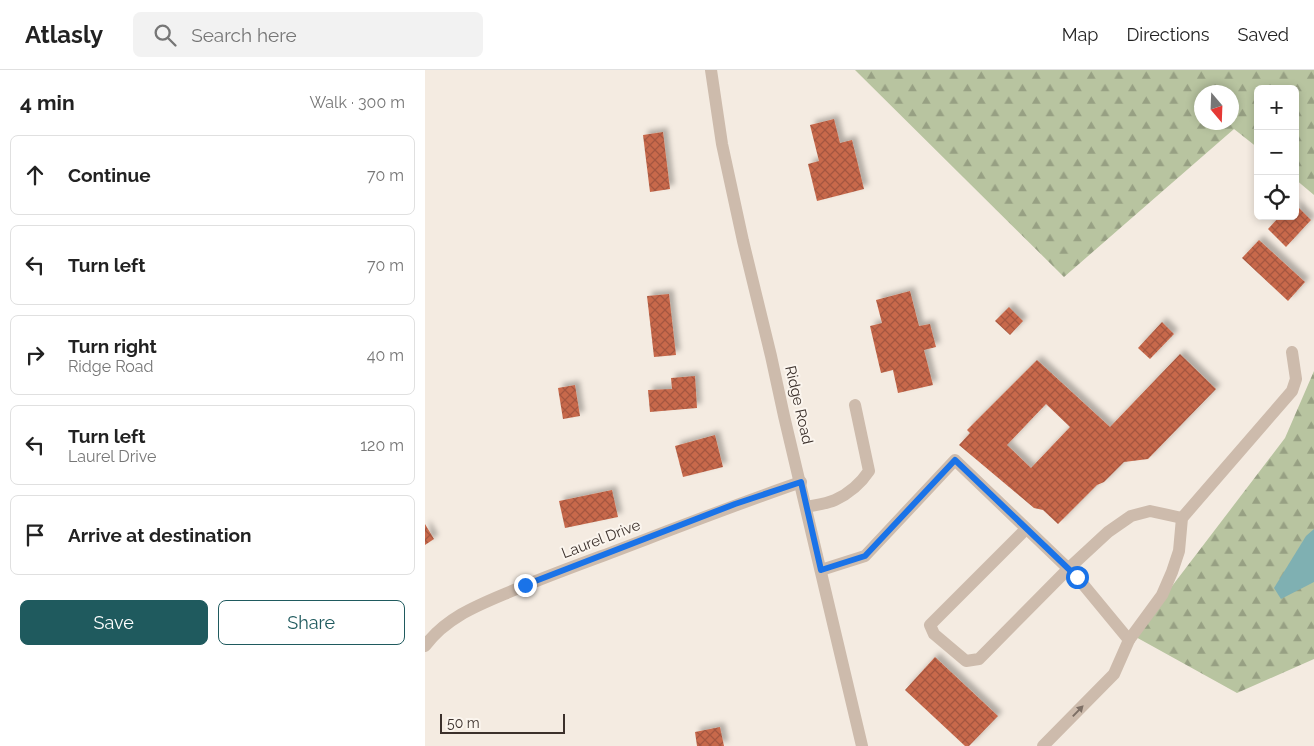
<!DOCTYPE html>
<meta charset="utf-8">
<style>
body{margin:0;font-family:Raleway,sans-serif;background:#f2f2f2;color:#222}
.controls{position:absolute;right:15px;top:15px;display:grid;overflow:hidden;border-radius:8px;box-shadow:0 2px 8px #0003}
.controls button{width:45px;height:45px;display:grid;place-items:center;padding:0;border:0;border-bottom:1px solid #e0e0e0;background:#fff;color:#222;font:25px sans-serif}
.compass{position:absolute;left:769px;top:15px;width:45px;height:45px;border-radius:50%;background:#fff;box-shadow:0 2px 8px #0003;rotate:161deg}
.scale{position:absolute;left:15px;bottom:12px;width:125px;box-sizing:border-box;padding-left:5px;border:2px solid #3b302b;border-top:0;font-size:14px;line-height:18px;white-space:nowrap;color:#3b302b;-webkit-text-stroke:4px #fbf5ee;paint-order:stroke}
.stop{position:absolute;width:15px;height:15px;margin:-11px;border:4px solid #1a73e8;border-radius:50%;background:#fff}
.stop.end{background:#1a73e8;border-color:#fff;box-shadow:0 1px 5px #0008}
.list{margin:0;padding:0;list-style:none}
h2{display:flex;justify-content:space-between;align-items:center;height:65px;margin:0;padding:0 20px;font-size:21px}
h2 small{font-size:16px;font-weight:400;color:#767676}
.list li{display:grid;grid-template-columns:32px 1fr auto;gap:15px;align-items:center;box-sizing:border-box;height:80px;margin:0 10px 10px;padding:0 10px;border:1px solid #e0e0e0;border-radius:8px}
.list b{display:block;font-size:19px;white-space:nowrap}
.list p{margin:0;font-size:16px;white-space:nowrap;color:#767676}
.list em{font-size:16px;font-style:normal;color:#767676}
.actions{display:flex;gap:10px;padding:15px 20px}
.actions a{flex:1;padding:11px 0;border:1px solid #1f5a5e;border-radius:8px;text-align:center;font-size:18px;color:#1f5a5e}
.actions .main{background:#1f5a5e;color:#fff}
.icon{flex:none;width:28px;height:28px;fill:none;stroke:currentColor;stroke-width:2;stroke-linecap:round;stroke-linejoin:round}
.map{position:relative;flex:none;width:889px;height:676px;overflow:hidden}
header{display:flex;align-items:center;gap:30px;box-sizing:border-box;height:70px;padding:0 25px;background:#fff;border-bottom:1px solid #e0e0e0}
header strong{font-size:24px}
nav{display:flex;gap:28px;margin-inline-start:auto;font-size:18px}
.search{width:350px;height:45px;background:#f2f2f2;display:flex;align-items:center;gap:12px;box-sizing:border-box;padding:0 18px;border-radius:8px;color:#767676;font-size:19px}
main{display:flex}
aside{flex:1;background:#fff}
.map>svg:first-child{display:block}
</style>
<header>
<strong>Atlasly</strong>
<div class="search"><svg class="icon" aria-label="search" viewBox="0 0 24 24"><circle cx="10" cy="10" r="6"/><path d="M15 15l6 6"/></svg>Search here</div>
<nav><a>Map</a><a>Directions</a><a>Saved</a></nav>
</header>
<main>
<aside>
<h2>4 min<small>Walk · 300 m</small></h2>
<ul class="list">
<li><svg class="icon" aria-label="ahead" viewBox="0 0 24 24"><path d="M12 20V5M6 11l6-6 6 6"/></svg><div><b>Continue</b></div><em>70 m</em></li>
<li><svg class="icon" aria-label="left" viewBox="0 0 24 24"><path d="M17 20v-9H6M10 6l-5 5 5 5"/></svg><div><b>Turn left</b></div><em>70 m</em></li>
<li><svg class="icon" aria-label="right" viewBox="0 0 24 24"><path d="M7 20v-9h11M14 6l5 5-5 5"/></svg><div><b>Turn right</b><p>Ridge Road</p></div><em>40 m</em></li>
<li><svg class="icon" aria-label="left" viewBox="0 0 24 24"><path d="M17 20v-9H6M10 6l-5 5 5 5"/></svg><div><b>Turn left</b><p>Laurel Drive</p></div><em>120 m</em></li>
<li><svg class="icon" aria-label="arrive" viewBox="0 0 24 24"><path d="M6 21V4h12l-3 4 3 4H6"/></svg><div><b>Arrive at destination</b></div></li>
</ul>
<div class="actions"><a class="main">Save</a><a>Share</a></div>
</aside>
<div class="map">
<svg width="889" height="676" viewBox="0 0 889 676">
<defs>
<pattern id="forest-firs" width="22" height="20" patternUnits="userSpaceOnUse" patternTransform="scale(1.25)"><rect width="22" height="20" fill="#b8c4a0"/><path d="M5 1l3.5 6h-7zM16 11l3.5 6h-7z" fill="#97a083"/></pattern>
<pattern id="building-cross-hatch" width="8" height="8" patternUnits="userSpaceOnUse" patternTransform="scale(1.25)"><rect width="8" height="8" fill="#c8694b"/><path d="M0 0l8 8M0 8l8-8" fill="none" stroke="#a4573f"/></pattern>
<filter id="shadow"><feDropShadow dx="4.5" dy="-4.5" stdDeviation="2.5" flood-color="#0004"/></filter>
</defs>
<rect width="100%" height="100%" fill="#f4ebe1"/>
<!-- forest -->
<g fill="url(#forest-firs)" fill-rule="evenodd">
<path d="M430,0H889V125L870,109V19H833V78L809,59L639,207ZM776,22H806V52H776Z"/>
<polygon points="889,301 889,589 812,623 709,566 860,368"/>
</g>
<!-- water -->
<polygon fill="#7fb0b2" points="889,459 889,512 856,529 849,518 881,466"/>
<!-- building -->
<g fill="url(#building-cross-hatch)" fill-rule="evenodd" filter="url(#shadow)">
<polygon points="409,49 415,73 427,70 439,119 392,131 383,94 394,91 385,55"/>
<polygon points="238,62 245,119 225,122 218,65"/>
<polygon points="870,134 886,150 861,177 843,159 855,146 870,146"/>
<polygon points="834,170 880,212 863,231 817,188"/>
<polygon points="485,221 494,256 505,254 511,277 499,280 508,315 473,323 468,300 456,303 445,256 457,253 451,230"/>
<polygon points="244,224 251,285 229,287 222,226"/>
<polygon points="584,237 598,251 585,265 570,251"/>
<polygon points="737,252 749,264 725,289 713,278"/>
<path d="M755,284L791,319L723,389L699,392L679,412L672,415L633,454L618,440L609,438L534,375L545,363L542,360L612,290L685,357ZM621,334L645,357L606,398L582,375Z"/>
<polygon points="270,306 272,338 225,342 223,320 247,319 246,308"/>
<polygon points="150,315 155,346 138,349 133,318"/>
<polygon points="290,365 298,397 258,407 250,376"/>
<polygon points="187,420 193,447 140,458 134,431"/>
<polygon points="0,454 9,469 0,475"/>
<polygon points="510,587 573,646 544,676 540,676 480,620"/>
<polygon points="295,657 299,676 272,676 270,662"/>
</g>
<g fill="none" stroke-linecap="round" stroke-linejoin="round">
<!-- minor -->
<g stroke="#cdbbac" stroke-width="12">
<polyline points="286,0 297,74 318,171 346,286 359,346 437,676"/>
<path d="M381,437C391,435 401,434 410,430C423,424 436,413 444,401L430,335"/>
<polyline points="601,459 505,555 509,564 541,591 554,589 643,499 683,462 706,446 725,441 757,448"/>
<polyline points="396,500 440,486 530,390 652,507 704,570 689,604 618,676"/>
<polyline points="704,570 737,525 747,502 754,481 757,448 867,321 871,309 867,282"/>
<path d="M0,576C22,546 56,534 89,520C118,508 147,497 177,486C243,461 309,435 376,412"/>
</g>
</g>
<!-- one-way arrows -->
<defs><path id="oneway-solid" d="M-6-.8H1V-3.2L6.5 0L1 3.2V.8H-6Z" transform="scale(1.25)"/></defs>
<use fill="#7d6f65" href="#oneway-solid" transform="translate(653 641) rotate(-46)"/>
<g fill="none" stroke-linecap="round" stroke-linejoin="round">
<!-- route -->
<polyline stroke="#1a73e8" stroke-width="6" points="100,515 310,434 376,412 396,500 440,486 530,390 652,507"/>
</g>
<g text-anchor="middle" stroke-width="4" stroke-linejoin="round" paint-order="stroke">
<!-- street labels -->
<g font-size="15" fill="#3b302b" stroke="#fbf5ee">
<text transform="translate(374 335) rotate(77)" y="5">Ridge Road</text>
<text transform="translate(176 469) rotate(-21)" y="5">Laurel Drive</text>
</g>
</g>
</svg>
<div class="controls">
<button>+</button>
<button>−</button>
<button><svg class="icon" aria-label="locate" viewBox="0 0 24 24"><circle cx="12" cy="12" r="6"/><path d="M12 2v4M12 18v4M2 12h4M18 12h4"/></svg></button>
</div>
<svg class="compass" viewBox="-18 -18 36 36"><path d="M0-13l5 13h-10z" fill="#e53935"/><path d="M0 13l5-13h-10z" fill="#767676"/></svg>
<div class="scale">50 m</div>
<div class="stop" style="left:652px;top:507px"></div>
<div class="stop end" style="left:100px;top:515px"></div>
</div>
</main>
